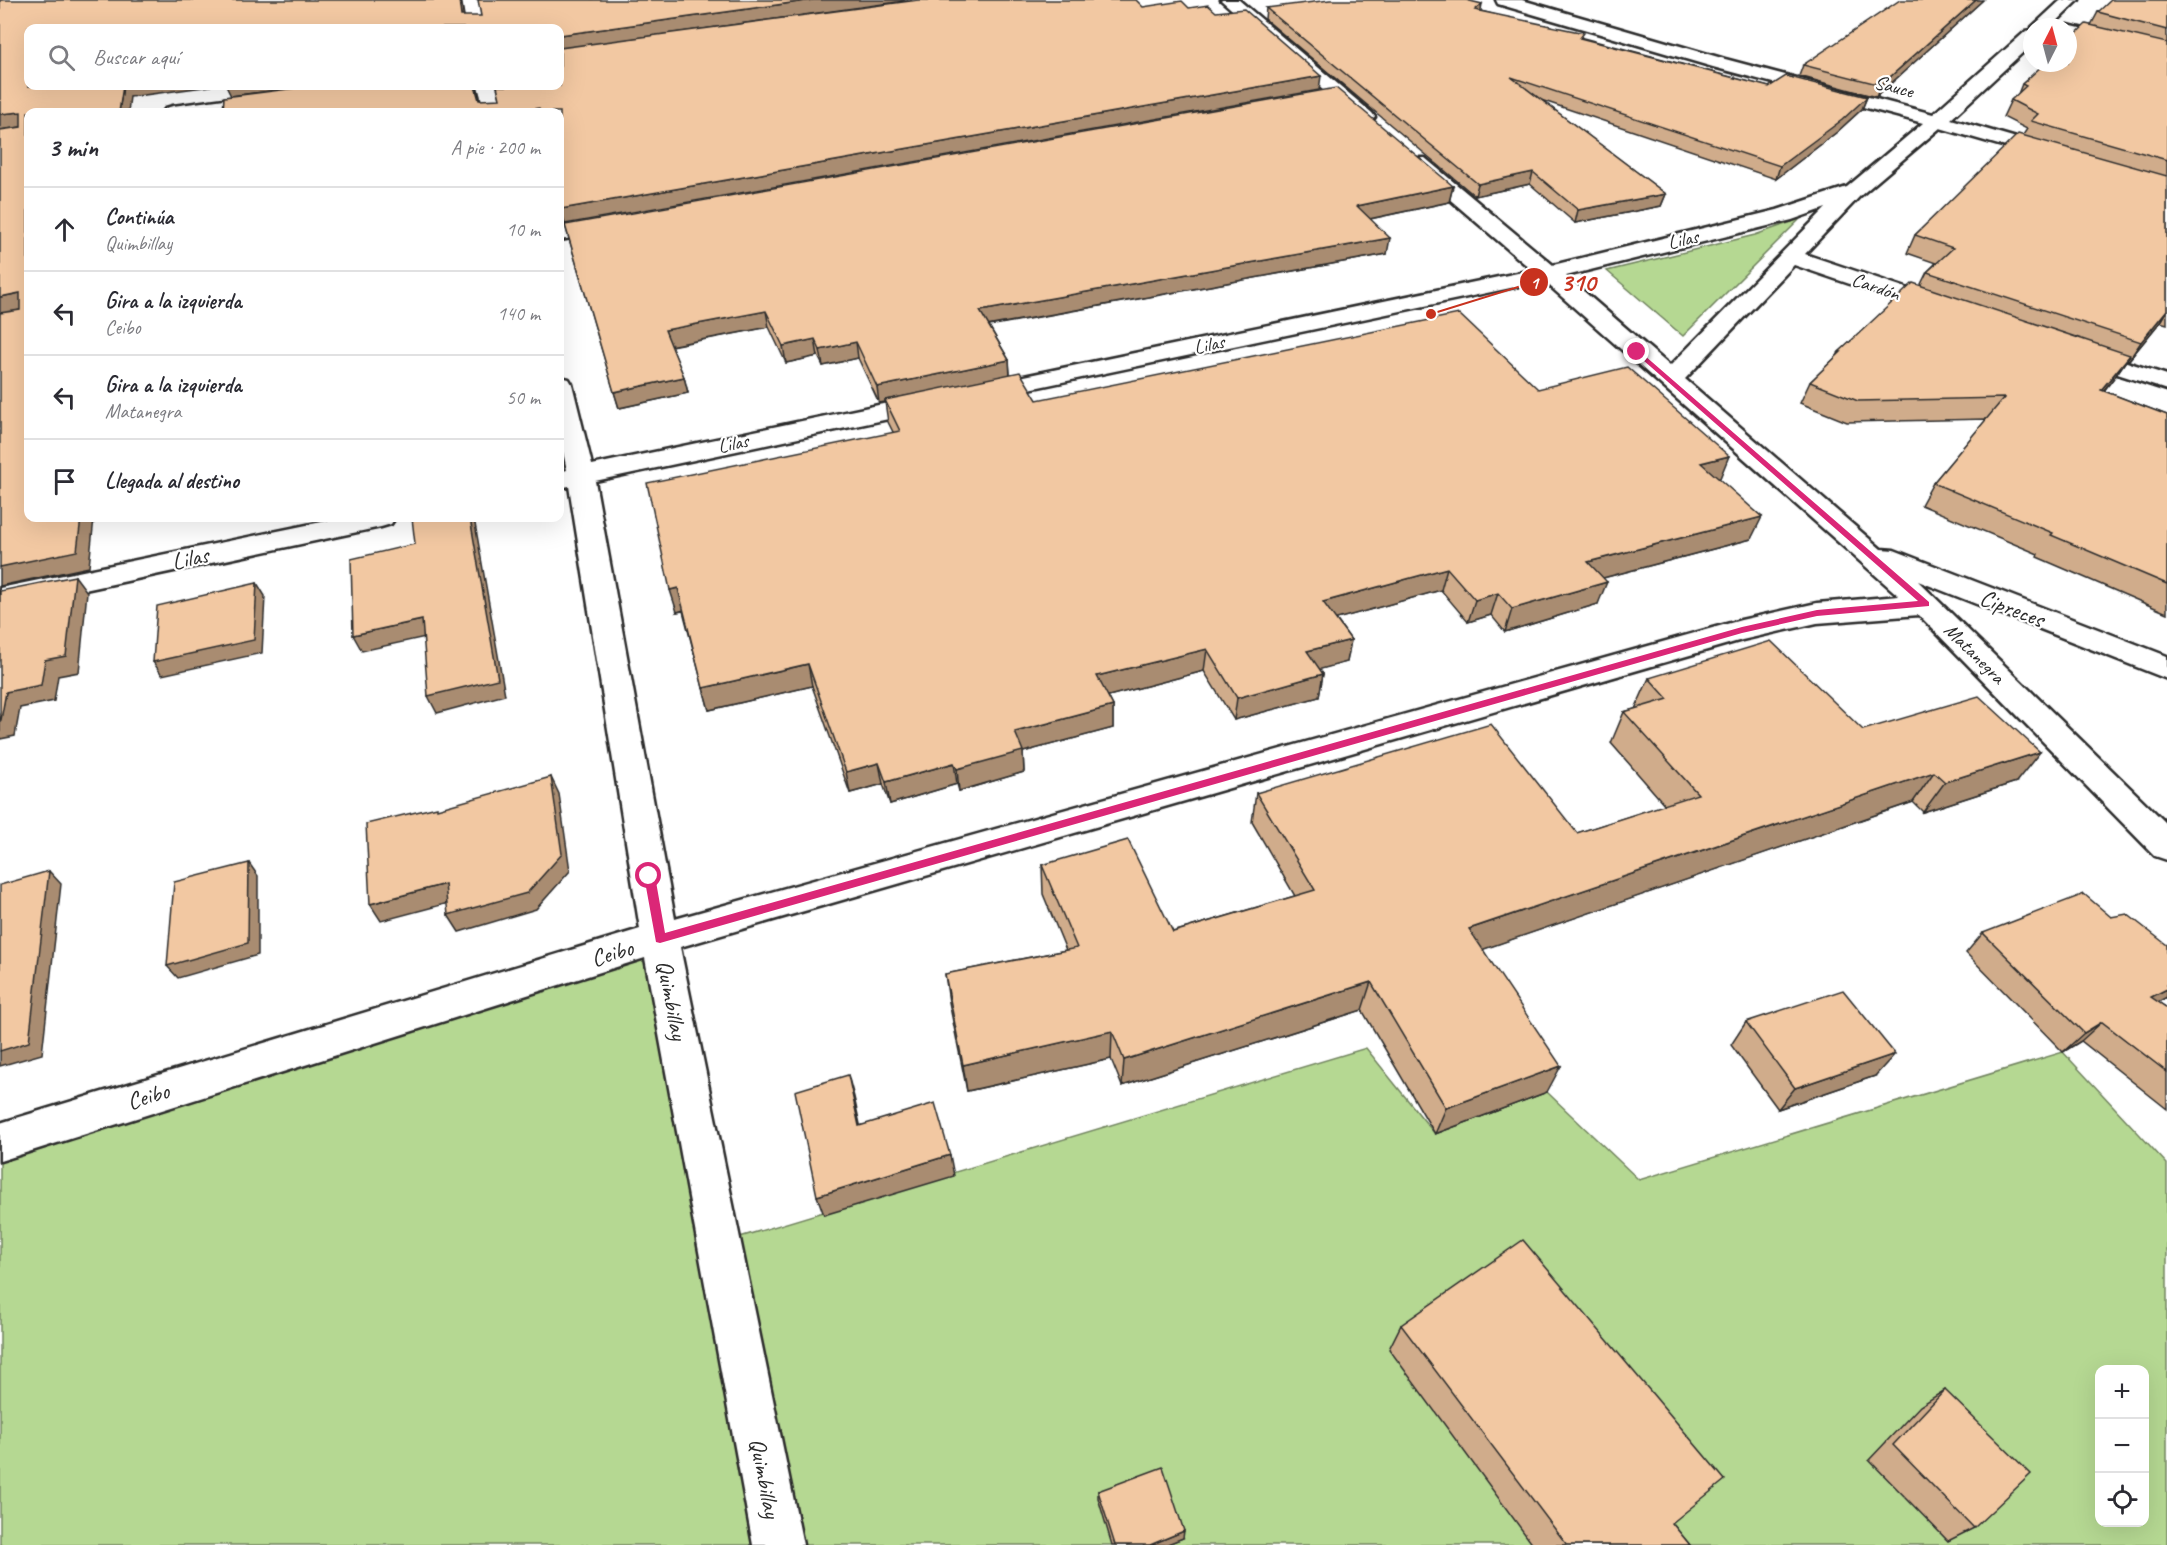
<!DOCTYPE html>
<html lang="es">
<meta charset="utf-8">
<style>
body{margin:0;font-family:Caveat,sans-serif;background:#f2f2f3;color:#2b2b33}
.controls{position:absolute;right:18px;bottom:18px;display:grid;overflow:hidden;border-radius:12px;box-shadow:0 6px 24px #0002}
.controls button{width:54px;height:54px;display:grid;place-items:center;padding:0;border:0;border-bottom:2px solid #e1e1e2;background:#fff;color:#2b2b33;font:30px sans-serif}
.compass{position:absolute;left:2023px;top:18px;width:54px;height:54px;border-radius:50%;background:#fff;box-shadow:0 6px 24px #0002;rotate:6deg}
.stop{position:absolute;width:18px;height:18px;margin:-14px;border:4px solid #db2777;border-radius:50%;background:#fff}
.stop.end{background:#db2777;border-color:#fff;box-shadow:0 2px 6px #0008}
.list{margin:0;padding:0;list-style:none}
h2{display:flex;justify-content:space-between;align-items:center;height:78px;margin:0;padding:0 24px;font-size:26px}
h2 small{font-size:20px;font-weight:400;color:#7c7c81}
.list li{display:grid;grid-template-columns:39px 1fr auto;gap:18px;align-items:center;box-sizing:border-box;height:84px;padding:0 24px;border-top:2px solid #e1e1e2}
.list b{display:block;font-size:22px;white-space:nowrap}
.list p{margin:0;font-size:20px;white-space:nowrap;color:#7c7c81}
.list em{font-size:20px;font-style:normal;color:#7c7c81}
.icon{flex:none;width:33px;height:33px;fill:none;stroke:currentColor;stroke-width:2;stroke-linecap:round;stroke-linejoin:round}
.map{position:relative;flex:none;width:2167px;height:1545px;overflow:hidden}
.search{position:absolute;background:#fff;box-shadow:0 6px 24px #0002;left:24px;top:24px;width:540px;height:66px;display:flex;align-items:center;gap:15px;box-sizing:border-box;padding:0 21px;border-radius:12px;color:#7c7c81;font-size:22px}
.panel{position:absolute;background:#fff;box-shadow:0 6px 24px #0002;left:24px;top:108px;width:540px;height:414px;border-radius:12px}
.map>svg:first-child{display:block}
</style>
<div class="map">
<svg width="2167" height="1545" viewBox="0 0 2167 1545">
<rect width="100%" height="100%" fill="#fff"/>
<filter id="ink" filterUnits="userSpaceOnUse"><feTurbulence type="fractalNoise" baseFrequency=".0167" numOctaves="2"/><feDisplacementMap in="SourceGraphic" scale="12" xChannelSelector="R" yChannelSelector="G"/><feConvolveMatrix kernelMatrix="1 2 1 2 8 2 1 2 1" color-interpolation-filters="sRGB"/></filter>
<g filter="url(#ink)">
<!-- green -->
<g fill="#b5d892" stroke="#70825e" stroke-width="1.5" fill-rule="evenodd">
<polygon points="1800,219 1683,336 1607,271 1755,235"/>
<path d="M660,938L720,1243L1366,1048L1435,1134L1547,1092L1639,1180L2063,1052L2167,1164V1545H0V1142ZM2100,1370H2144V1522H2100Z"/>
</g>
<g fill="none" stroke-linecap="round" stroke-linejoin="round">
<defs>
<g id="minor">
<polygon points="462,0 478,0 483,28 467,28"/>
<polygon points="1221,0 1239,0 1372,113 1375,117 1372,121 1358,121"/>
<path d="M1496,0H1522L1725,59L1933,114L2026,31L2032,30V44L1951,119L2061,151L2064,155L2061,159H2047L1940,128L1860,196L1805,254L1951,303L1955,308L1951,313L1943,315L1935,313L1794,265L1685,379L1881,549L1894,550L2167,656V679L1918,581L2167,824V860L2155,856L1919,615L1817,623L1742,640L680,947L803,1545H753L645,958L0,1161V1123L640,929L569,486L560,488V472L567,470L560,438V377L569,379L572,384L592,465L931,394L940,397L944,402L940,407L931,410L595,481L675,919L1741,620L1817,603L1899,596L1544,281L981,399L972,397L969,392L972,387L981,385L1532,270L1411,166L1408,162L1411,158H1425L1553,265L1777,210L1847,187L1923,123L1713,67L1498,4ZM1826,208L1670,366L1566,276L1792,220Z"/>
<polygon points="2061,0 2079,0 2051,27 2032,27"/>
<polygon points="2068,25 2167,50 2167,60 2068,35 2068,27 2061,27"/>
<polygon points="321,86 366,86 364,90 357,92 210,112 163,112 166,108 173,106"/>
<polygon points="478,86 496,86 503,112 485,112"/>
<polygon points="611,219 619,220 622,225 619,230 560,240 560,228"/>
<polygon points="2080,347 2167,375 2167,390 2071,359 2068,354 2071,349"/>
<polygon points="341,518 395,518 391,524 381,527 0,608 0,588"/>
</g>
</defs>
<!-- minor casing -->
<use href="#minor" stroke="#2b2b2b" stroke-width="5"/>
<!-- minor -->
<use href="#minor" fill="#fff" fill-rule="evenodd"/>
</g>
<!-- wall -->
<g fill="#d0ac8b" stroke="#2b2b2b" stroke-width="1.5">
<polygon points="1983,0 1876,97 1799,76 1803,65"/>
<polygon points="2167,0 2167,324 2160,322 2129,360 2127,359 2116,375 2104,391 2167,415 2167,613 2037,557 2038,554 1921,505 1933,483 1987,419 1847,422 1800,403 1810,382 1837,356 1839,352 1920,286 1927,272 1936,263 1907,253 1915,235 2023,135 2027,129 2003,117 2011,100 2018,94 2022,84 2091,25 2098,12"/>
<polygon points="1266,8 1481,11 1769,87 1867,97 1862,109 1837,132 1776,179 1541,100 1666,194 1661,206 1575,223 1530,184 1475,196 1265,19"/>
<polygon points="1453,186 1449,202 1370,219 1387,254 989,326 1009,360 1010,374 1037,400 1538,389 1720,478 1718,478 1751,539 1603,578 1598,604 1505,632 1491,615 1468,622 1441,590 1336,619 1351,640 1347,662 1319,669 1323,674 1319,697 1234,720 1204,671 1108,696 1113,706 1113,728 1023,752 1024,772 959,791 957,784 890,804 883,784 850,793 812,686 709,710 683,611 677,612 893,432 888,422 885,402 879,403 858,358 823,366 818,356 786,363 769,327 671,346 684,377 688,393 619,408 565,225"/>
<polygon points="1649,678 1863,730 2016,782 1923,812 1913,802 1483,949 1547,1092 1435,1134 1362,1010 1122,1086 1111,1059 967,1091 949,1002 945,974 1066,950 1043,894 1042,865 1173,932 1295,896 1252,822 1256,793 1577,833 1665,805 1611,743 1624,712 1635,709"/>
<polygon points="2111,917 2167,945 2167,997 2158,1002 2167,1008 2167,1109 2081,1041 2063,1052 1966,953 1983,933"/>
<polygon points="1746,1022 1875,1076 1778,1109 1731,1045"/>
<polygon points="1401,1325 1672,1523 1690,1545 1533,1545 1389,1349"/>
<polygon points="1945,1390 1974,1528 1948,1541 1869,1460 1920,1406"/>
<polygon points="1098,1491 1183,1538 1165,1545 1112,1545 1098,1498"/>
</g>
<!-- shaded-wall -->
<g fill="#a98c71" stroke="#2b2b2b" stroke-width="1.5">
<polygon points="459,0 461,0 465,28 461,16"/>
<polygon points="813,0 912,0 560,49 560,51 560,35"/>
<polygon points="1976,0 1983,0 1876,97 1881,85"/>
<polygon points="1482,4 1480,15 1475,10"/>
<polygon points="1321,76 1319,90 565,224 561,209"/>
<polygon points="123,86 211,86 130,97 128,112 119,112"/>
<polygon points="226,86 308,86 231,96"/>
<polygon points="1867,97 1862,109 1837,132 1776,179 1780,166"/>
<polygon points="539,108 540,112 511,112"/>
<polygon points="21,112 28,126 0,130 0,114"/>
<polygon points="1533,172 1530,184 1475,196 1478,184"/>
<polygon points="1453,186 1449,202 1355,222 1357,206"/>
<polygon points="1666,194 1661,206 1575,223 1578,210"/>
<polygon points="1390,238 1387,254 981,327 980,311"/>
<polygon points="20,293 28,308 0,315 0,297"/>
<polygon points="2167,310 2160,322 2129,360 2141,342"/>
<polygon points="766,311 769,327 669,346 665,330"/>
<polygon points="815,339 818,356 786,363 783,346"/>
<polygon points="856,342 858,358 823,366 820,350"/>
<polygon points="2130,355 2116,375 2087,411 2101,390"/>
<polygon points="1009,360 1010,376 885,400 885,402 879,403 877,387"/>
<polygon points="684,377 688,393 619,408 614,392"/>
<polygon points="1729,456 1720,478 1692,485 1701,463"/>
<polygon points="1762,517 1751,539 1580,584 1588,562"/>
<polygon points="81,518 94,518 89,567 0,586 0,567"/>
<polygon points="470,518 474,518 505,695 437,713 428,696"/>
<polygon points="1447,568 1441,590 1319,624 1323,602"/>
<polygon points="75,576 87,592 79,672 58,676 54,701 20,708 15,736 0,739 0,720 6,692 45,660"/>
<polygon points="1607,582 1598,604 1505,632 1512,609"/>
<polygon points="257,583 265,596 262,653 162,675 153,662"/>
<polygon points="678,588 684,610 677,612 670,590"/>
<polygon points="1498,593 1491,615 1468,622 1475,600"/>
<polygon points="422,620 430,636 362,651 353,635"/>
<polygon points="1351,640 1347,662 1303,674 1307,651"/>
<polygon points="1207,649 1204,671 1097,699 1097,676"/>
<polygon points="808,664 812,686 709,710 703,688"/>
<polygon points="1323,674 1319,697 1234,720 1237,698"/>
<polygon points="1113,706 1113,728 1023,752 1024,772 959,791 957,769 1015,732"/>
<polygon points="2040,752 2016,782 1923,812 1945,782"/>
<polygon points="879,763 883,784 850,793 846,772"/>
<polygon points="954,763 957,784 890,804 886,782"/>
<polygon points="1934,772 1913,802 1458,958 1469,929"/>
<polygon points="551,777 559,794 570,871 536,909 459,932 448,915"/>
<polygon points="249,863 258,876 258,955 178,978 167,966"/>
<polygon points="49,871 61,884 42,1054 0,1066 0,1051"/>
<polygon points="445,884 456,901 381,921 370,904"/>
<polygon points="1371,982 1362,1010 1122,1086 1124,1060"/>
<polygon points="2167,989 2167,997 2130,1017 2151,997"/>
<polygon points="2102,1022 2081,1041 2063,1052 2084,1033"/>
<polygon points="1112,1031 1111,1059 967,1091 963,1065"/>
<polygon points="1895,1054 1875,1076 1778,1109 1795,1088"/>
<polygon points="1561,1066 1547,1092 1435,1134 1446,1108"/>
<polygon points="848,1075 854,1097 865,1147 859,1126"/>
<polygon points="950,1155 954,1176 824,1215 817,1196"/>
<polygon points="1184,1531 1183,1538 1165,1545 1150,1545"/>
</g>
<!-- building -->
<g fill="#f2c8a2" stroke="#2b2b2b" stroke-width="1.5">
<polygon points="0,0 459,0 461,16 481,16 478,0 813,0 560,35 560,28 28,28 28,86 123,86 119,112 28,112 28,518 81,518 77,551 0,567 0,313 20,310 20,293 0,297 0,130 21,127 21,112 0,114"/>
<polygon points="918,0 1136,0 1143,7 1182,1 1189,8 1208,5 1216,12 1244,9 1321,76 561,209 560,204 560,112 540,112 539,108 511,112 223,112 224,97 312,86 475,86 479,100 500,99 497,86 560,86 560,48"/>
<polygon points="1330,0 1466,0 1482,4 1475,10 1584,33 1580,38 1769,87 1786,76 1867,97 1842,120 1780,166 1511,77 1666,194 1578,210 1533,172 1478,184 1266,8"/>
<polygon points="1900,0 1976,0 1881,85 1803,65"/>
<polygon points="2111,0 2167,0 2167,30 2098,12"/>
<polygon points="2086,24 2167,43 2167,160 2031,121 2038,114 2011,100 2026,86 2022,84 2045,63 2068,63 2068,41"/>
<polygon points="1336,88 1453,186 1357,206 1390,238 980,311 1009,360 877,387 856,342 820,350 815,339 783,346 766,311 665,330 684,377 614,392 565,225"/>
<polygon points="2018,134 2167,176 2167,310 2141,342 1927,272 1953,248 1915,235"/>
<polygon points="1913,283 2130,355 2101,390 2167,415 2167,584 2051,535 2053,533 1933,483 2004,398 1858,401 1810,382 1841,352 1839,352"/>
<polygon points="1459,314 1538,389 1627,367 1729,456 1701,463 1762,517 1588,562 1607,582 1512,609 1498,593 1475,600 1447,568 1323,602 1351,640 1307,651 1323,674 1237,698 1207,649 1097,676 1113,706 1015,732 1023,751 957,769 954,763 886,782 879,763 846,772 808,664 703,688 678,588 670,590 647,483 900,431 885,400 1020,372 1037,400"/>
<polygon points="412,518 470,518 498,679 428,696 422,620 353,635 351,559 415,544"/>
<polygon points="75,576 66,656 45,660 41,685 6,692 1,720 0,720 0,591"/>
<polygon points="257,583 254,640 153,662 157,606"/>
<polygon points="1771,641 1863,730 1979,696 2040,752 1945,782 1934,772 1469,929 1561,1066 1446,1108 1371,982 1124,1060 1112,1031 963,1065 945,974 1077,948 1042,865 1128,840 1173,932 1315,890 1256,793 1491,724 1577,833 1698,794 1624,712 1668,699 1649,678"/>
<polygon points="551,777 562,854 527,893 448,915 445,884 370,904 366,824 437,807 437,809"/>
<polygon points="249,863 248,943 167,966 174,882"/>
<polygon points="49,871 29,1042 0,1051 0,885"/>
<polygon points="2084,894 2111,917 2127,914 2167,945 2167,989 2151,997 2167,1008 2167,1072 2102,1022 2084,1033 1983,933"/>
<polygon points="1843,990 1895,1054 1795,1088 1746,1022"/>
<polygon points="848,1075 859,1126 935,1103 950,1155 817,1196 795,1091"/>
<polygon points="1523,1240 1725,1480 1672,1523 1690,1545 1567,1545 1401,1325"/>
<polygon points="1945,1390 2031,1474 1974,1528 1893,1445"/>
<polygon points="1163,1467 1184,1531 1150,1545 1115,1545 1098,1491"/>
</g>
</g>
<!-- route -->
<polygon fill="#db2777" points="1637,349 1929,602 1929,606 1817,616 1742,633 660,943 656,942 644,876 649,872 655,876 665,933 1742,627 1817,610 1918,601 1635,353"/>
<g text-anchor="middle" stroke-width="4.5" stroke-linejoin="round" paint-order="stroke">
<!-- far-street labels -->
<g font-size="20" fill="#2b2b2b" stroke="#fff">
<text transform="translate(1894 86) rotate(15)" y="7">Sauce</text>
<text transform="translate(1683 239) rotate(-13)" y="7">Lilas</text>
<text transform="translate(1876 286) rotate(19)" y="7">Cardón</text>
<text transform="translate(1209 344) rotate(-12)" y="7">Lilas</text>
<text transform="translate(733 443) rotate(-12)" y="7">Lilas</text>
<text transform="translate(1975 653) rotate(45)" y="7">Matanegra</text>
</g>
<!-- street labels -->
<g font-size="24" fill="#2b2b2b" stroke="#fff">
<text transform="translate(190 558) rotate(-12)" y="8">Lilas</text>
<text transform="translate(2012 608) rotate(21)" y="8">Cipreces</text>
<text transform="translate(612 953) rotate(-17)" y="8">Ceibo</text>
<text transform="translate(672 1000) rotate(79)" y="8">Quimbillay</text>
<text transform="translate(148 1096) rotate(-17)" y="8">Ceibo</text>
<text transform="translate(765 1478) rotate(79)" y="8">Quimbillay</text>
</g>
</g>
<!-- callouts -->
<path fill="none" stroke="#c8321e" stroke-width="2" d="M1431 314L1534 282"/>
<g fill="#c8321e" stroke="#fff" stroke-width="2">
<circle cx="1431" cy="314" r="6"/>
<circle cx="1534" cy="282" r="15"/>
</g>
<g font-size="18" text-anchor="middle" font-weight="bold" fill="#fff">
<text x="1534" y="289">1</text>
</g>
<g font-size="26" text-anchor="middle" font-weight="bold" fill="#c8321e" stroke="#fff" stroke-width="4.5" stroke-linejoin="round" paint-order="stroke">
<text x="1578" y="291">310</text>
</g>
</svg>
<div class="controls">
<button>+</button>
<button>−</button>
<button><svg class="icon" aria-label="locate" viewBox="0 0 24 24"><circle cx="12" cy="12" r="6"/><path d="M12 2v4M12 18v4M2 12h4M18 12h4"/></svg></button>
</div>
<svg class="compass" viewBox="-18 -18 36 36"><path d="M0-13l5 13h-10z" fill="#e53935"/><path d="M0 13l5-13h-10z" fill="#7c7c81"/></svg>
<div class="stop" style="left:649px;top:876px"></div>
<div class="stop end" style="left:1637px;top:352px"></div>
<div class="search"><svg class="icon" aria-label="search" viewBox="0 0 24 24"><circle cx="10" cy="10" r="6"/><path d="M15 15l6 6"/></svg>Buscar aquí</div>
<section class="panel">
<h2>3 min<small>A pie · 200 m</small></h2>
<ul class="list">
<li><svg class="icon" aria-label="ahead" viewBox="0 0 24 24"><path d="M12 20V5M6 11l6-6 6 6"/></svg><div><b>Continúa</b><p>Quimbillay</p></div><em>10 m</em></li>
<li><svg class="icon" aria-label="left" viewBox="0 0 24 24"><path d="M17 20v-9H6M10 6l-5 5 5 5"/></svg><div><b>Gira a la izquierda</b><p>Ceibo</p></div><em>140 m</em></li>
<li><svg class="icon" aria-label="left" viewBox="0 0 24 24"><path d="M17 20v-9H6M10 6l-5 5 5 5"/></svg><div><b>Gira a la izquierda</b><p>Matanegra</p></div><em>50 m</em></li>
<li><svg class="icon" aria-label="arrive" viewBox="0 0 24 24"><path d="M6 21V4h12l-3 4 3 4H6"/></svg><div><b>Llegada al destino</b></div></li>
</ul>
</section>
</div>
